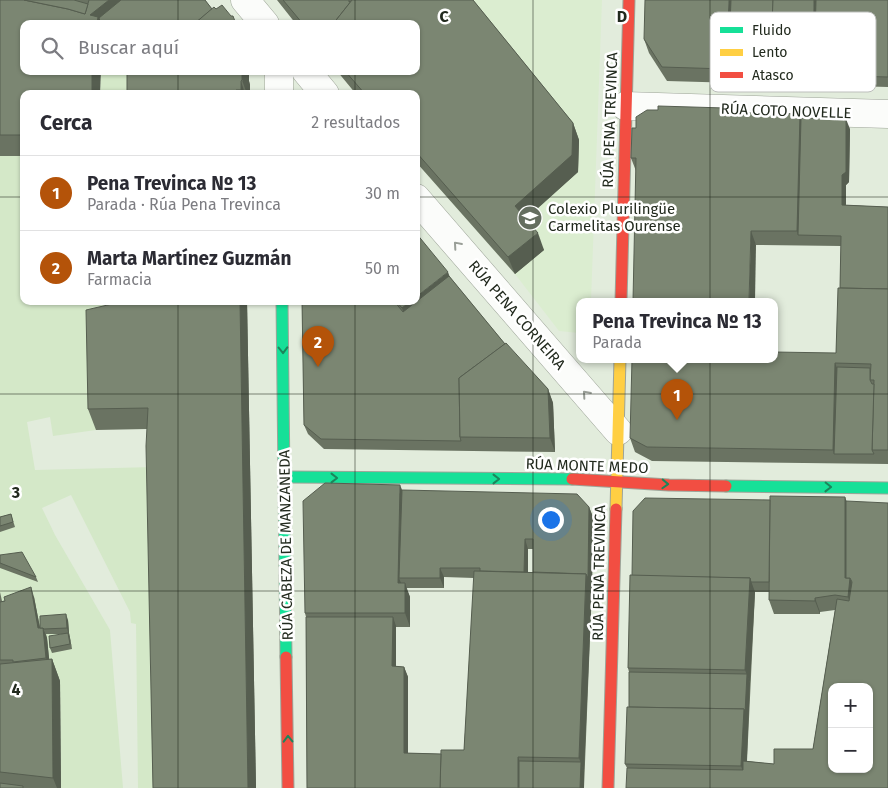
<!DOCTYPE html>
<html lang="es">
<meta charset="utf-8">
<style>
body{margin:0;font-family:"Fira Sans",sans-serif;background:#f7f7f7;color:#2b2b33}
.controls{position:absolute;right:15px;bottom:15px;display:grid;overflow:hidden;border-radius:10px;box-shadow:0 1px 4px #0004}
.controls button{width:45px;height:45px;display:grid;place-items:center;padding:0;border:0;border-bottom:1px solid #e1e1e2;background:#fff;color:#2b2b33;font:25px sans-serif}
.you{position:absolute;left:550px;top:519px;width:18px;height:18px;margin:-12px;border:4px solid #fff;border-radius:50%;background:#1a73e8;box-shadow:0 0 0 8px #1a73e833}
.badge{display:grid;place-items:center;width:32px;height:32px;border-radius:50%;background:#b45309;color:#fff;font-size:16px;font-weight:700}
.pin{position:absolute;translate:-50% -41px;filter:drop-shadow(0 1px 2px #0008)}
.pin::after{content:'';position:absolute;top:26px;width:18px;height:15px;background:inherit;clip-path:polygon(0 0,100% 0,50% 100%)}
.popup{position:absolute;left:576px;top:298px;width:202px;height:65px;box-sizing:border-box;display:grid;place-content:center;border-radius:10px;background:#fff;filter:drop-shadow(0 1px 4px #0005);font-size:16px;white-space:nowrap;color:#7c7c81}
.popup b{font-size:19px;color:#2b2b33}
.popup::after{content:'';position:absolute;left:50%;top:100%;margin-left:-10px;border:10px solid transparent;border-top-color:#fff}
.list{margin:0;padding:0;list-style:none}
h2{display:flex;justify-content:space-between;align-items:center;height:65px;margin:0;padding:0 20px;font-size:21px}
h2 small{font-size:16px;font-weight:400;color:#7c7c81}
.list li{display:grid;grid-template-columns:32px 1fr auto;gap:15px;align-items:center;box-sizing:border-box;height:75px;padding:0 20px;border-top:1px solid #e1e1e2}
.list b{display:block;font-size:19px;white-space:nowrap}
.list p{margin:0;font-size:16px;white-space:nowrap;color:#7c7c81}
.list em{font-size:16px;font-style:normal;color:#7c7c81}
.icon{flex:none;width:28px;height:28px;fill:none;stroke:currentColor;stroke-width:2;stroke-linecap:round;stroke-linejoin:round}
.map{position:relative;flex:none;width:888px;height:788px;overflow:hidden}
.search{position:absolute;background:#fff;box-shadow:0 1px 4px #0004;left:20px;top:20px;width:400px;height:55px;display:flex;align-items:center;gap:12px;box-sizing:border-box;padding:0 18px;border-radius:10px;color:#7c7c81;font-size:19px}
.panel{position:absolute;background:#fff;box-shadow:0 1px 4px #0004;left:20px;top:90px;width:400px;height:215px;border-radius:10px}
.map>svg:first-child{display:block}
</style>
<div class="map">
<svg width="888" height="788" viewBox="0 0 888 788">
<rect width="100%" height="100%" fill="#e2ecdc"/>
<!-- built -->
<polygon fill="#dbedd0" points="374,0 602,0 591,301 580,301 579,333 559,331 515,274 416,162 416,94 356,94 337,71 416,71 416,24"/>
<!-- green -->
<g fill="#d4e8c8">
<polygon points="101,71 128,71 134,94 100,94"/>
<polygon points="0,156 24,156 24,301 119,301 94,332 96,430 53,436 50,417 27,422 35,470 154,467 161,788 138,788 136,624 131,623 130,612 71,495 42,508 55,535 110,630 123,788 61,788 60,681 0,608"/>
</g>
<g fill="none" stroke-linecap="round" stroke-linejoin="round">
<defs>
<g id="street">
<polyline points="245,0 265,24"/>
<polyline points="279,71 279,94"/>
<polyline points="306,71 325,94"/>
<polyline points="625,106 888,114"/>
<polyline points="416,198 618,431"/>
</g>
<g id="fast">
<polyline points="282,301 286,657"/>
<polyline points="285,477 572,479"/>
<polyline points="726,486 888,488"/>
</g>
<polyline id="slow" points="616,509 620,359"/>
<g id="jam">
<polyline points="621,301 629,0"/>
<polyline points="572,479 669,485 726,486"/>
<polyline points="286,657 288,788"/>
<polyline points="608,788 616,509"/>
</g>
</defs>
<!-- street casing -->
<use href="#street" stroke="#9da498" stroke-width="29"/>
<!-- fast casing -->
<use href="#fast" stroke="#9da498" stroke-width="13"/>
<!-- slow casing -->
<use href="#slow" stroke="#9da498" stroke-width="13"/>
<!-- jam casing -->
<use href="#jam" stroke="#9da498" stroke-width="13"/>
<!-- street -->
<use href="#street" stroke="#fbfcfa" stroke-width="28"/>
<!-- fast -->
<use href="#fast" stroke="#16e098" stroke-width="11"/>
<!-- slow -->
<use href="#slow" stroke="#ffcf43" stroke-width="11"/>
<!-- jam -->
<use href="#jam" stroke="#f24e42" stroke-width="11"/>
</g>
<!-- wall -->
<g fill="#6a7362" fill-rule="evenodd">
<polygon points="0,0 205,0 212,9 24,24 24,156 0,156"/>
<polygon points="277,0 473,0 573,123 579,140 578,172 526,219 544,250 515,274 416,162 416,94 356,94 337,71 416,71 416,24 296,24"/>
<polygon points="888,0 888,87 667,81 649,53 644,39"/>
<polygon points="127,71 249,81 250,85 250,94 127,94"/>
<polygon points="726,112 800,114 801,118 850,129 849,182 846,185 846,205 888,207 888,464 652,461 635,452 630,438 836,353 840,288 841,246 756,245 636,171 631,158"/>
<polygon points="449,276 505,344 548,389 553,403 555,452 324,449 308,434 304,425 302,301 416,301"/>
<polygon points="113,301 247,301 256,788 153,788 147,429 96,430 88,409"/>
<path d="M402,490L589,507L593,517L592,588L584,788H307L306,617L305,613ZM528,549H533V572H528ZM444,577L474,578L464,750L441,754L408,753V677L404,667L396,666V627H410V597L406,588H444Z"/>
<path d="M845,497L846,501L888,788L627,768L625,764L629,707V672L628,668L632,576L770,500ZM755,592H769V600L774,614H820V612L835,610L813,749L774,764L747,761Z"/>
<polygon points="11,514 15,527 0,532 0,517"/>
<polygon points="0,555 36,577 38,582 0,568"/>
<polygon points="0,592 2,601 34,597 40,628 68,620 69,633 70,638 72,649 52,653 50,648 64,634 46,634 47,638 49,660 52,659 60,681 61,788 0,788"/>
</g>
<!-- shaded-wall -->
<g fill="#565e50">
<polygon points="109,0 143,0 114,24 97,24 90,15"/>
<polygon points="729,0 735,0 728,73 726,69"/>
<polygon points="814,0 819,0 814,75 813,71"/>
<polygon points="92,71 101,71 100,94 92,94"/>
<polygon points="242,71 249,71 249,81 250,85 250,94 247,94 242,80"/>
<polygon points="241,81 245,94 242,94 241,90"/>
<polygon points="800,114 805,128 798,235 797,231"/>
<polygon points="846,119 850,129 849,182 846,185 846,215 842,205 842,175"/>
<polygon points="573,123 579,140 578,172 521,223 515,206"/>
<polygon points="751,231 756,245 755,301 749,301"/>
<polygon points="538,233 544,250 515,274 508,257"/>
<polygon points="448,272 453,286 407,322 402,308 411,301 416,301 416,297"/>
<polygon points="240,301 247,301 256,788 248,788"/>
<polygon points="835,363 841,377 834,454 833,450"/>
<polygon points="548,389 553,403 555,452 550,438"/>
<polygon points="400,485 406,499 399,578 403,588 398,583"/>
<polygon points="845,497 850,511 850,578 855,592 853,610 848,597 845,578"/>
<polygon points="589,507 593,517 592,588 584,772 579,758"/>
<polygon points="525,539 528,549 528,586 524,576"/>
<polygon points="440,568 444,577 444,588 440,578"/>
<polygon points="750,578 755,592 750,683 745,670"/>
<polygon points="405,583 410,597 410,627 405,613"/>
<polygon points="31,587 34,597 42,638 38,628"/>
<polygon points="815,598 820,612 820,614 815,601"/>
<polygon points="66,614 68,620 69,633 70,638 72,649 67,628"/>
<polygon points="393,617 396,626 396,676 392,666"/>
<polygon points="43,628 47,638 50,667 46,658"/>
<polygon points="52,659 60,681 61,788 57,788 53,778"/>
<polygon points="404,667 408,677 408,763 404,753"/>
<polygon points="747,674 750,683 746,780 741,766 744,709"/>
<polygon points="518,757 523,771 523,788 518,788"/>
<polygon points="581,762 584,772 584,788 580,788"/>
</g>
<!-- building -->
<g fill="#7b8672" stroke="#565e50" fill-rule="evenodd">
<polygon points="0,0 24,0 68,9 85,14 89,0 109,0 90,15 98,17 97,24 24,24 24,71 92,71 92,94 24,94 24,135 0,135"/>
<polygon points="24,0 74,0 88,4 85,14 68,9"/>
<polygon points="121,0 205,0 212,9 194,24 101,24 99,18"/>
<polygon points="283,0 349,0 349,2 352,0 333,24 303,24"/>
<polygon points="352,0 473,0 573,123 572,155 515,206 538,233 508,257 416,152 416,94 365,94 345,71 416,71 416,24 333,24"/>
<polygon points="645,0 729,0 726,69 662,67 644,39"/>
<polygon points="731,0 773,0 770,70 772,74 728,73"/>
<polygon points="773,0 814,0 813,71 770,70"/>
<polygon points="816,0 888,0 888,77 814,75"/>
<polygon points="222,5 231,16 233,16 236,24 194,24 214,7 216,9"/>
<polygon points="127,71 242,71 242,80 241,81 241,90 236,90 236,92 161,91 161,94 127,94"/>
<polygon points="658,106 725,108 725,112 800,114 797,231 751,231 749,301 633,301 636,158 631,158 632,128 636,128 636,117 647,110 658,110"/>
<polygon points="801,118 846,119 846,172 842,175 842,205 888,207 888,289 840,288 841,236 798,235"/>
<polygon points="416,233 448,272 416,297"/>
<polygon points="449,276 505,344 459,378 460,437 461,441 321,439 304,425 302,301 394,301 403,312"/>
<polygon points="838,288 888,289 888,450 872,450 874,380 870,380 871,364 835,363 833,450 647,447 630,438 632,359 774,359 774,352 836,353"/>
<polygon points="113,301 241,301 241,306 240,301 113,304"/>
<polygon points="240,301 248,788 153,788 146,446 148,408 88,409 86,310 112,304"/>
<polygon points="396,301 411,301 402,308"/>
<polygon points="506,343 548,389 550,438 460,437 459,378"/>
<polygon points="837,367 870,368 870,380 872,384 874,384 872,450 874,454 834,454"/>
<polygon points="325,483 400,485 398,583 405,583 405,613 305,613 303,501"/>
<polygon points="402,490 577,494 589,507 588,578 586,574 533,572 533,539 525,539 524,572 480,571 480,568 440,568 440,578 399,578"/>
<polygon points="770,496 845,497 845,578 850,578 848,597 835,595 815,598 815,601 769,600"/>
<polygon points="645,498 770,500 769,582 751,582 750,578 632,576 633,511"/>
<path d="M846,501L888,503V788H626L627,768L743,770V761L774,764V749H813L837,599L849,601L852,582L850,578H846ZM832,687H869V769H832Z"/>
<polygon points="11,514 13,522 0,526 0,517"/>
<polygon points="22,552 36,577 0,563 0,555"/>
<polygon points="474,571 586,574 579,758 518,757 518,788 440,788 441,750 464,750"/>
<polygon points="630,575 750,578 745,670 628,668"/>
<polygon points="31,587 38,628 43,628 46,658 13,662 13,660 0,660 0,602 5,601 4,597"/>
<polygon points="66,614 67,628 44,629 43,628 40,628 40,616"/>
<polygon points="306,617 393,617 392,666 404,667 404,753 441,754 440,788 307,788"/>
<polygon points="68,633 70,644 50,648 49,636"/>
<polygon points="52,659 53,778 0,772 0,664"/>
<polygon points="629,672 747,674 745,713 744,709 629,707"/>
<polygon points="627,707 744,709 741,766 625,764"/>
<polygon points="519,761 581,762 580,788 519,788"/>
<polygon points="0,783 23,786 23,788 0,788"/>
</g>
<!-- one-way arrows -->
<defs><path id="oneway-chevron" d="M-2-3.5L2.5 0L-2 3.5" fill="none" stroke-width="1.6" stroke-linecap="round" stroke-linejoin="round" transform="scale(1.25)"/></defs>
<g stroke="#999e97">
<use href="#oneway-chevron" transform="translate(457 245) rotate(-131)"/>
<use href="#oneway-chevron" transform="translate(586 394) rotate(-131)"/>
</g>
<g stroke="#1c855b">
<use href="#oneway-chevron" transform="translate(283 350) rotate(89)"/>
<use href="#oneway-chevron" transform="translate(334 478)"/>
<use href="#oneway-chevron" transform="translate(496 479)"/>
<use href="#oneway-chevron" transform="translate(665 484) rotate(2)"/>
<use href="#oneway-chevron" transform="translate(828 487) rotate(1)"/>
<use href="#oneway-chevron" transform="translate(288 739) rotate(-91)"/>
</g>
<!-- grid -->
<path fill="none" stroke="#222a1e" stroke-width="1" stroke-opacity="0.55" d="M178,0V24M355,0V24M533,0V788M710,0V788M178,71V94M355,71V94M0,197H24M416,197H888M178,301V788M355,301V788M0,394H888M0,591H888"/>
<!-- icons -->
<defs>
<symbol id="school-disc" viewBox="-11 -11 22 22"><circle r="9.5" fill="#656e60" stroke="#fff"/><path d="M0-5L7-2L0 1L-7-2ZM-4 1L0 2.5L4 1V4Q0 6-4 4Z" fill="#fff"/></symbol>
</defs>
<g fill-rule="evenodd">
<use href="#school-disc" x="516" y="204" width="28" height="28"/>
</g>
<g text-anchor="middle" stroke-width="5" stroke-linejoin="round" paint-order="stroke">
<!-- street labels -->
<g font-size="15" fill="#222a1e" stroke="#fff">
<text transform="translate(786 111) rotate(2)" y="5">RÚA COTO NOVELLE</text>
<text transform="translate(610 120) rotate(-88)" y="5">RÚA PENA TREVINCA</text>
<text transform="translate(517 315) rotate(49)" y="5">RÚA PENA CORNEIRA</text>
<text transform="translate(587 466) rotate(2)" y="5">RÚA MONTE MEDO</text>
<text transform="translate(286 545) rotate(-91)" y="5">RÚA CABEZA DE MANZANEDA</text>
<text transform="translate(599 573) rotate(-89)" y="5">RÚA PENA TREVINCA</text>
</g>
<!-- poi labels -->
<g font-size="15" fill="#222a1e" stroke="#fff" text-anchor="start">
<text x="548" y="214">Colexio Plurilingüe<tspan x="548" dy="17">Carmelitas Ourense</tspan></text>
</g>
</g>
<!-- legend -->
<rect x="710" y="12" width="166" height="80" rx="8" fill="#fff" stroke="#bdbfbc" stroke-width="1"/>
<rect x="720" y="27" width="23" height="6" fill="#16e098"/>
<rect x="720" y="49" width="23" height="7" fill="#ffcf43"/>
<rect x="720" y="72" width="23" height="6" fill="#f24e42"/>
<g font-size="14" fill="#222a1e">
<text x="752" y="35">Fluido</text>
<text x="752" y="57">Lento</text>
<text x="752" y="80">Atasco</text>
</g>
<g font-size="16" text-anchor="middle" font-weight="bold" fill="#222a1e" stroke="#fff" stroke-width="5" stroke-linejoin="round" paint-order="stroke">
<text x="444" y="22">C</text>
<text x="622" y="22">D</text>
<text x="16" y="498">3</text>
<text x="16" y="695">4</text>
</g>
</svg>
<div class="controls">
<button>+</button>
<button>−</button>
</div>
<div class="you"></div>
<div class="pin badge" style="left:677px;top:420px">1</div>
<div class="popup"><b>Pena Trevinca Nº 13</b>Parada</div>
<div class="pin badge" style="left:318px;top:367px">2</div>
<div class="search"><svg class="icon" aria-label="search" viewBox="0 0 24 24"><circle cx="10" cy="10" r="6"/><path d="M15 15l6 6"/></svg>Buscar aquí</div>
<section class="panel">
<h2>Cerca<small>2 resultados</small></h2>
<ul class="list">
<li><span class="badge">1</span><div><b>Pena Trevinca Nº 13</b><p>Parada · Rúa Pena Trevinca</p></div><em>30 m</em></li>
<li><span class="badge">2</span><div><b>Marta Martínez Guzmán</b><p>Farmacia</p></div><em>50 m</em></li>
</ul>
</section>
</div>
